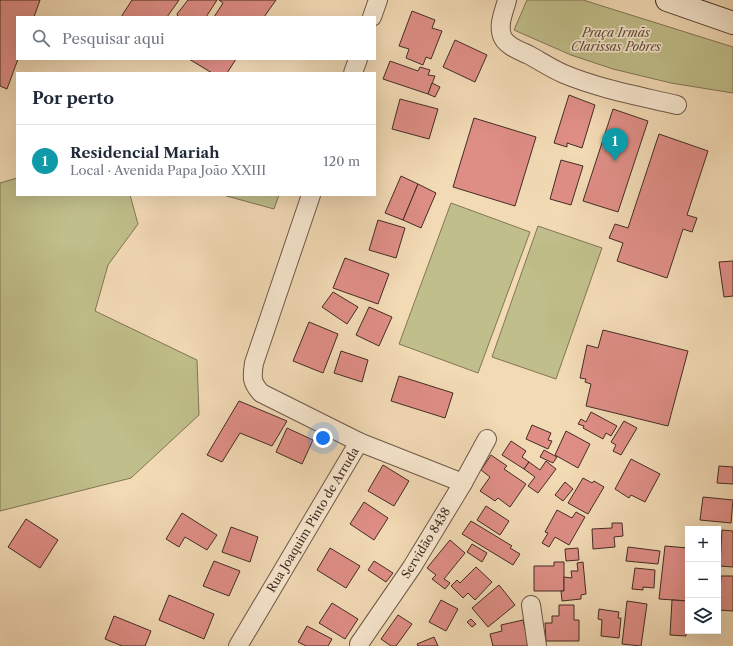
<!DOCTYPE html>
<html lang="pt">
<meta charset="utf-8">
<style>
body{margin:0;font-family:"Libre Caslon Text",serif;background:#f6f6f7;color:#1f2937}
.controls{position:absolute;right:12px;bottom:12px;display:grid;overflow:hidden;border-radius:0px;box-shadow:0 4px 16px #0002}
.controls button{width:36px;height:36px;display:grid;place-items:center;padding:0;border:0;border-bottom:1px solid #e0e1e3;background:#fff;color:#1f2937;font:20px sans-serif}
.you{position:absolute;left:323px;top:438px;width:14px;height:14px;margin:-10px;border:3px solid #fff;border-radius:50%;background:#1a73e8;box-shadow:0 0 0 6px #1a73e833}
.badge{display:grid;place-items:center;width:26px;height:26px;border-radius:50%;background:#1a73e8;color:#fff;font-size:13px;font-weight:700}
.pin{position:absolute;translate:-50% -33px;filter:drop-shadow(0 1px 2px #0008)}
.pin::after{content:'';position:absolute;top:21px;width:14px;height:12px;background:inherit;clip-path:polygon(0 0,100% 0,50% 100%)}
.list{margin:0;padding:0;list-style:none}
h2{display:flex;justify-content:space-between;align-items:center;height:52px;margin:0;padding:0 16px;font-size:17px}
h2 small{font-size:13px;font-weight:400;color:#747a83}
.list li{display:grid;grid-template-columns:26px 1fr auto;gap:12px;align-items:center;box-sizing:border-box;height:72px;padding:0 16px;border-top:1px solid #e0e1e3}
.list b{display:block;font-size:15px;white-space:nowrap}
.list p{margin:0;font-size:13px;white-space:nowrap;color:#747a83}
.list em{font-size:13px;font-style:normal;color:#747a83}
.icon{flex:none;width:22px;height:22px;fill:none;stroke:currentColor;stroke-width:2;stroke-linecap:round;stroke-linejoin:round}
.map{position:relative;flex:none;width:733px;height:646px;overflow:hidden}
.search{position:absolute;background:#fff;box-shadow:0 4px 16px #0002;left:16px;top:16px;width:360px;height:44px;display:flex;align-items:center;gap:10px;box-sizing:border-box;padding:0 14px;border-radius:0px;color:#747a83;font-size:15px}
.panel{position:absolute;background:#fff;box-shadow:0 4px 16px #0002;left:16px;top:72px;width:360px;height:124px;border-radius:0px}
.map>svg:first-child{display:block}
</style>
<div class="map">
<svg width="733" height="646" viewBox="0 0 733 646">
<rect width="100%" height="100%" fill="#f2dab5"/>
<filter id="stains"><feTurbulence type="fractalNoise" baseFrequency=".005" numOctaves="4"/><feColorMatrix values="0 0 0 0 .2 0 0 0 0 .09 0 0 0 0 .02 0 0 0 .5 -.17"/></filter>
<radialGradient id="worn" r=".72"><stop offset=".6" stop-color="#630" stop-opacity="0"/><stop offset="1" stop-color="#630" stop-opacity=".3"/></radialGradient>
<!-- green -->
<g fill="#c0be8a" stroke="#827556">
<polygon points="527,0 583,0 733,47 733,93 671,83 613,69 571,55 514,30"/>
<polygon points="17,178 17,195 130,195 138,224 108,265 95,311 197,360 199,415 131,478 0,511 0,183"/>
<polygon points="223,195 279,195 274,209"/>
<polygon points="451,203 530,232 478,373 399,344"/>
<polygon points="538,226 602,248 556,379 492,357"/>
</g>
<!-- building -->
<g fill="#df8e86" stroke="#432c23">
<polygon points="0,0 40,0 34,17 17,17 17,59 18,59 7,89 0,86"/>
<polygon points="132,0 179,0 167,17 121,17"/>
<polygon points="188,0 217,0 206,17 178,17 177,14"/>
<polygon points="219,0 276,0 264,17 214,17 223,3"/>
<polygon points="412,11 435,20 432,28 442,31 431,59 426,57 423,65 406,58 409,49 399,46"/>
<polygon points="455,40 487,55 475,82 443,67"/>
<polygon points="189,59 236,59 227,73 212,73"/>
<polygon points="390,61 418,71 420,67 430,70 428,75 435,76 428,94 383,79"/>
<polygon points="432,83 440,87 435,97 428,94"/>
<polygon points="569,95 595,105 582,148 567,143 567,147 554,143"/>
<polygon points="400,99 438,109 429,139 392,129"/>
<polygon points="613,109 648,121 618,212 583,201"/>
<polygon points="474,118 536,137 515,206 453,187"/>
<polygon points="659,134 708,151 687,215 697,218 692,232 683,229 667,278 617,261 623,243 609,238 615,224 628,228"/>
<polygon points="561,160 583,166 571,205 550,199"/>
<polygon points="401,176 418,184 403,220 385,213"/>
<polygon points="418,184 436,193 421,228 403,220"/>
<polygon points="378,220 405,228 396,258 369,250"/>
<polygon points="345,258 389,274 378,304 333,288"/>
<polygon points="733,261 733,296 724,297 719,262"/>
<polygon points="333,292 358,307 347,324 322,307"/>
<polygon points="369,307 392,317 379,346 356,335"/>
<polygon points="309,322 338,334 323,373 293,361"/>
<polygon points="603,330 688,351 668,426 586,406 591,384 585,382 586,379 580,378 587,345 598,348"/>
<polygon points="341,351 368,360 362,382 334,373"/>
<polygon points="399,376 453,393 445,418 391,401"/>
<polygon points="239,401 287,421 272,446 240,433 222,462 207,455"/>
<polygon points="591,412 617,426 611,436 606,433 603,439 583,428 584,426 578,424 581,419 586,422"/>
<polygon points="624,421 637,428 621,455 613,451 616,445 611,442"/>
<polygon points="532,425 551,433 548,440 552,441 548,449 526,439"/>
<polygon points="287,428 313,440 302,464 276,452"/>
<polygon points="566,431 590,444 578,468 555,455"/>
<polygon points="511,441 526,451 522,457 529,462 524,469 502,455"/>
<polygon points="544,450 557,457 553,463 540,457"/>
<polygon points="491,455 507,466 504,469 526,484 510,507 498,498 495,501 480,491 490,477 481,470"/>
<polygon points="631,459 660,474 645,502 631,495 629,498 615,489"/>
<polygon points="546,461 556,469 538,493 528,486 535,477 524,469 529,462 540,470"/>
<polygon points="383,465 409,481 394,506 368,491"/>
<polygon points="719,466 733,467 733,484 717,483"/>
<polygon points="583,478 592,483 594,481 604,487 588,514 568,503"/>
<polygon points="565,482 573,489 563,501 555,495"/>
<polygon points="703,497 733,500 731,523 700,520"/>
<polygon points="364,502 388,518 374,540 350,524"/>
<polygon points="486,506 509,521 500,535 477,520"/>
<polygon points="557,510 572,518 576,512 585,517 569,545 555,537 549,547 542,543 548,533 545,532"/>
<polygon points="182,513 217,535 207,550 185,537 179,547 166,539"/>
<polygon points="26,519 58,540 40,568 8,547"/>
<polygon points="471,521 512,546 510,548 520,554 513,565 462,534"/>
<polygon points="612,523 622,523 623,536 614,537 615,547 593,549 592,529 612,528"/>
<polygon points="231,527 258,537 250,562 222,552"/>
<polygon points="722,530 733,531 733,567 720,566"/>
<polygon points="450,540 465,553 444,579 450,583 445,589 432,579 436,575 427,568"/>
<polygon points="472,544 487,553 482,562 467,552"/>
<polygon points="665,546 688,548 688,601 659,599"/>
<polygon points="628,547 660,551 658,564 626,561"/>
<polygon points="330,548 360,566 346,588 317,570"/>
<polygon points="578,548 579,560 566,561 565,549"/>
<polygon points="214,561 240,571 229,596 203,586"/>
<polygon points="374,561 393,573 386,582 368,570"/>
<polygon points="554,562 564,562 564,591 534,591 534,566 554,566"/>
<polygon points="583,562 586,594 581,595 581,599 562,601 561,591 564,591 564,577 572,578 571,571 578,571 577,563"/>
<polygon points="476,567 492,582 475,600 468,593 463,598 451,586 457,580 460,583"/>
<polygon points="635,568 655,570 654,588 643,587 643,590 632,589"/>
<polygon points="721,576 733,576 733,611 719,610"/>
<polygon points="499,585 515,605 488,627 472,608"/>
<polygon points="169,595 214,614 204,639 159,620"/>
<polygon points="441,600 458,609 446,631 429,622"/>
<polygon points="672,600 688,601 686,636 670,635"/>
<polygon points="627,601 647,604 641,646 622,644"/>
<polygon points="332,603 358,619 345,639 319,623"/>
<polygon points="559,605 574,605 574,620 579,620 579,641 546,641 545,623 552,623 552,616 559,616"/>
<polygon points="599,609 619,612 618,618 621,618 619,638 601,636 602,620 598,619"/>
<polygon points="398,615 412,624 396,646 391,646 381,639"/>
<polygon points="114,616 151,631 145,646 122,646 105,639"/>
<polygon points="471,619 476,624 472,627 467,622"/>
<polygon points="523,620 529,646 493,646 490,634 502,631 501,625"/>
<polygon points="307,626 332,639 328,646 306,646 298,642"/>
<polygon points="434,637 438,646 418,646 417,644"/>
</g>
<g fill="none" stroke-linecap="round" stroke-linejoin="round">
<defs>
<g id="street">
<path d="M507,0C504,12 497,26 503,38C508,47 521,51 529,55C540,61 552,69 564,74C600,89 639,96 677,105"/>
<polyline points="372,17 378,0"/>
<polyline points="353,73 358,59"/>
<polyline points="359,442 463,483"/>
<polyline points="531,605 537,646"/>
<polyline points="359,644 412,567 463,483 487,439"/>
<path d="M238,646L359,442L261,393C251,382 252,377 254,363L311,195"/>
</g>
<polyline id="secondary" points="667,0 733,23"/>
</defs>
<!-- street casing -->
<use href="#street" stroke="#6f5848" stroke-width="20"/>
<!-- secondary casing -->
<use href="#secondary" stroke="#432c23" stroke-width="24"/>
<!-- street -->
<use href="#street" stroke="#f7e7cf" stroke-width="18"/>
<!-- secondary -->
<use href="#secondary" stroke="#f7e7cf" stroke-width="22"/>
</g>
<g text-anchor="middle" stroke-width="3.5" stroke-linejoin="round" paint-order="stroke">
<!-- park labels -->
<g font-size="12" font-style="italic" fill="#5c4938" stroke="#f7e7cf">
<text x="616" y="37">Praça Irmãs<tspan x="616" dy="14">Clarissas Pobres</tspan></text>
</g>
<!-- street labels -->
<g font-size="12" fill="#432c23" stroke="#f7e7cf">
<text transform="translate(313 520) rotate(-59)" y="4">Rua Joaquim Pinto de Arruda</text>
<text transform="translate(426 543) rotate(-58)" y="4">Servidão 8438</text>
</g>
</g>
<rect width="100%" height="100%" filter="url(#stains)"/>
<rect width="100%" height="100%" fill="url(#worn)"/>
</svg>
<div class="controls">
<button>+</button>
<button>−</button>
<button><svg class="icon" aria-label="layers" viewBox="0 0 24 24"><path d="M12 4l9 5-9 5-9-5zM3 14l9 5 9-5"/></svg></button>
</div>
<div class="you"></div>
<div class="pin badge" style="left:615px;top:161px;background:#0f9aa8">1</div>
<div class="search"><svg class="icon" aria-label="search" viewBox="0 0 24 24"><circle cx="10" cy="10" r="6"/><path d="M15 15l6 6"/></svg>Pesquisar aqui</div>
<section class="panel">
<h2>Por perto<small></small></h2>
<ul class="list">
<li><span class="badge" style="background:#0f9aa8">1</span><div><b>Residencial Mariah</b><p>Local · Avenida Papa João XXIII</p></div><em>120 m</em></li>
</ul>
</section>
</div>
